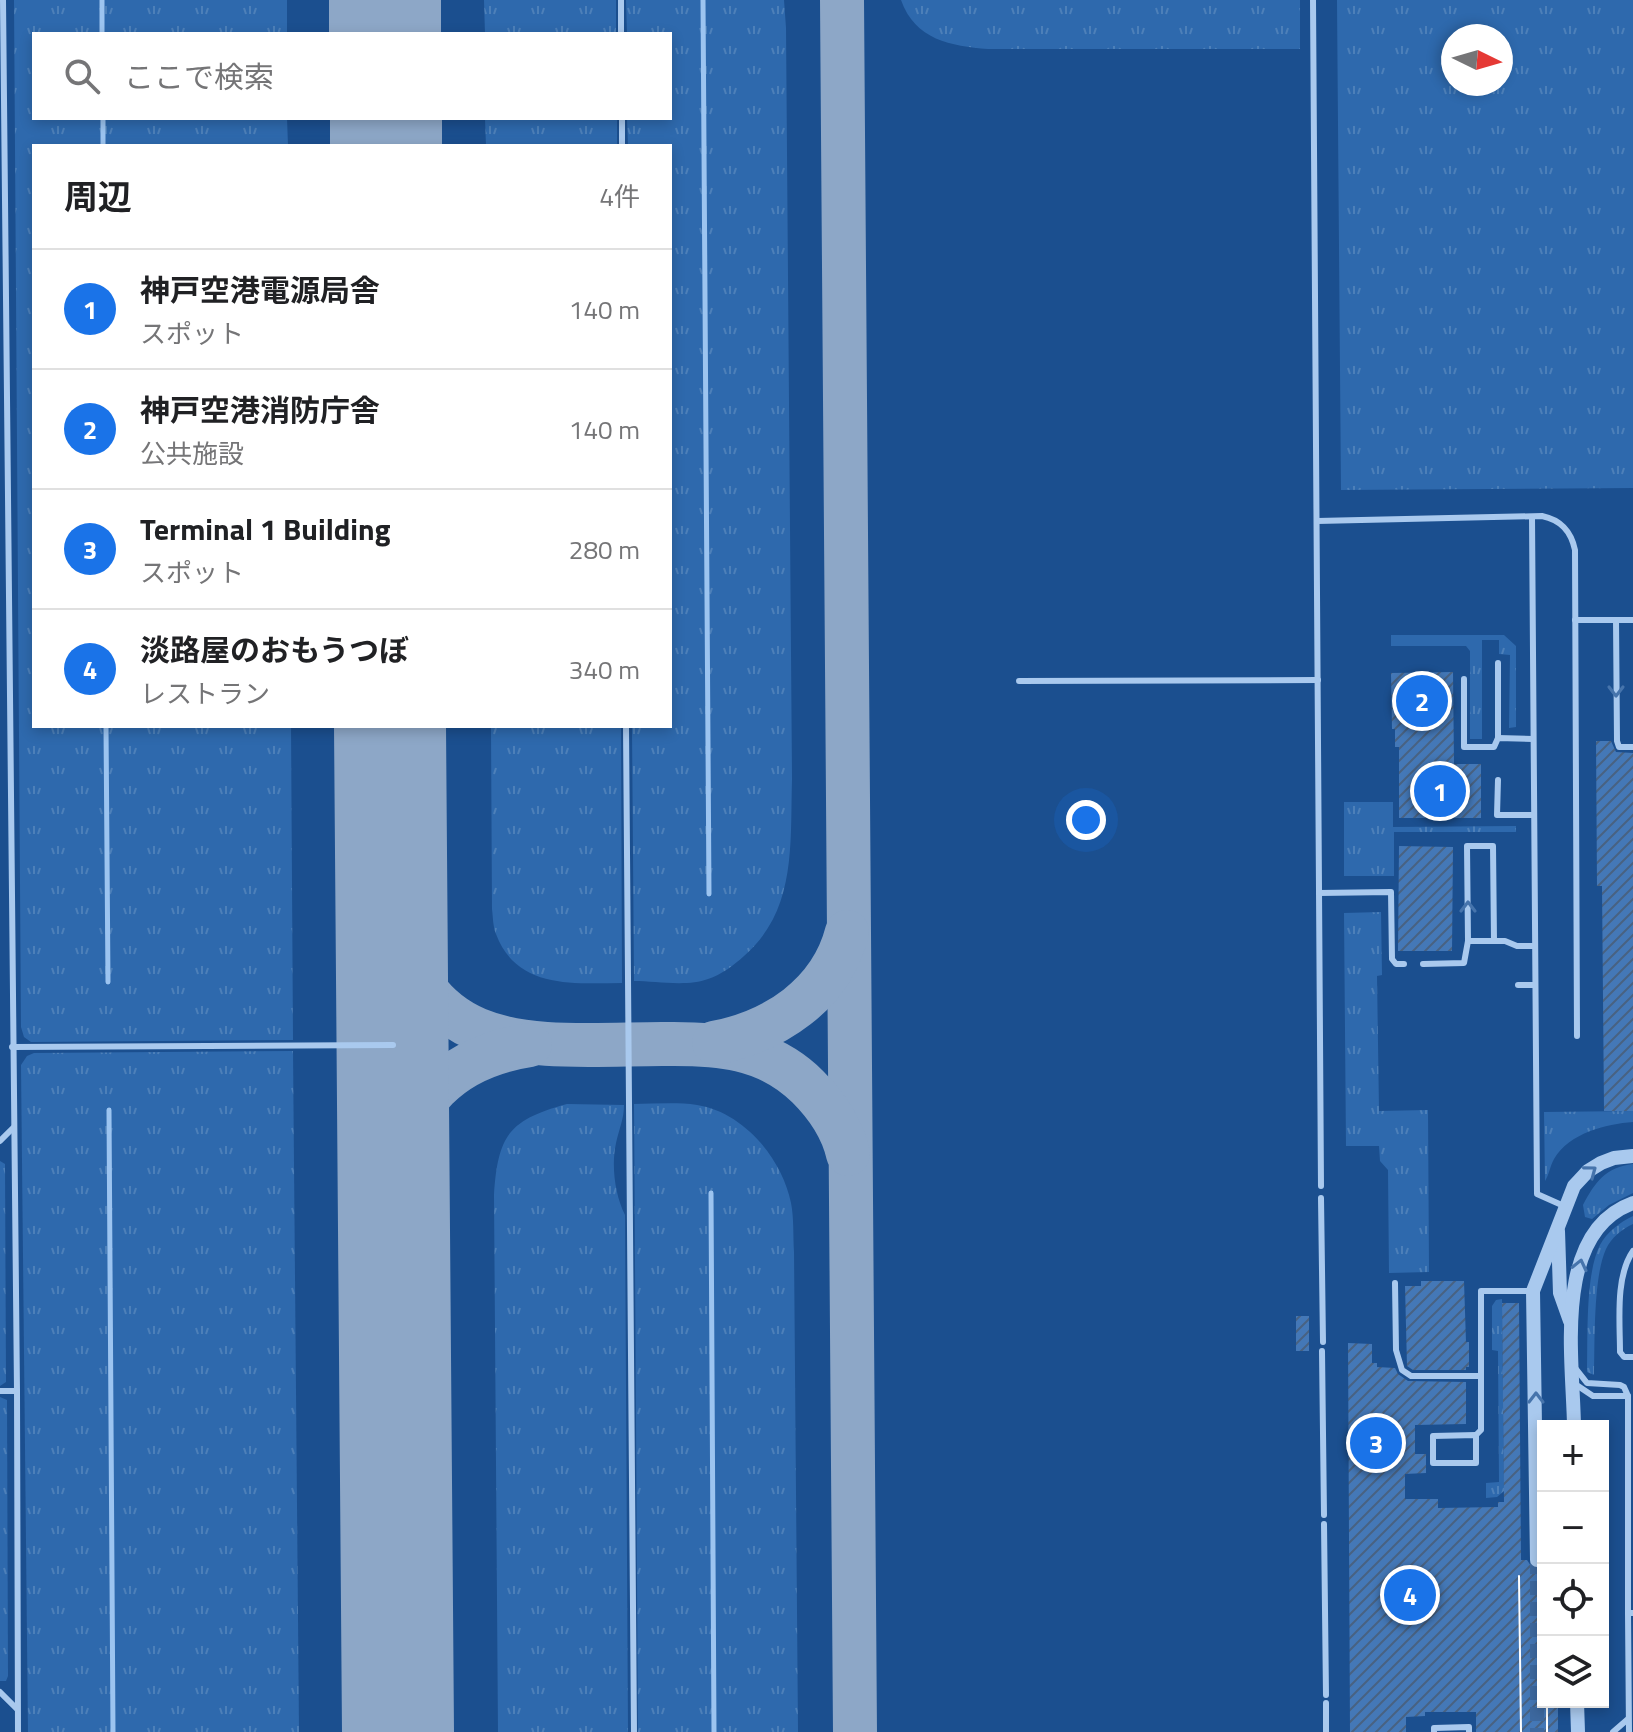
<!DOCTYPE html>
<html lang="ja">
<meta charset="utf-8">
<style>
body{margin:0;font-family:"Titillium Web","Noto Sans JP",sans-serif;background:#f2f2f2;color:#202124}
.controls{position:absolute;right:24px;bottom:24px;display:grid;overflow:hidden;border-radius:0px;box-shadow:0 4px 12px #0003}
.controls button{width:72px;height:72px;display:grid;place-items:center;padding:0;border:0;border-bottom:2px solid #e0e0e0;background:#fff;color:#202124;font:40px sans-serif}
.compass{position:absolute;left:1441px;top:24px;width:72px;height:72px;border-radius:50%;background:#fff;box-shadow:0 4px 12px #0003;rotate:95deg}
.you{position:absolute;left:1086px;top:820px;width:28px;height:28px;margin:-20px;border:6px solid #fff;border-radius:50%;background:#1a73e8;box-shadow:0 0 0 12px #1a73e833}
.badge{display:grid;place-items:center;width:52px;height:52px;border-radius:50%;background:#1a73e8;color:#fff;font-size:26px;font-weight:700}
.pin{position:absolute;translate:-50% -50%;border:4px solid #fff;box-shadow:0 2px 8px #0006}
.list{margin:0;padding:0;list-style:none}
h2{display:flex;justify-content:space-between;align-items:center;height:104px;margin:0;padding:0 32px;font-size:34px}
h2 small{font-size:26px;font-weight:400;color:#757577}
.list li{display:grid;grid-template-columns:52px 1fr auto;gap:24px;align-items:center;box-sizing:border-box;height:120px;padding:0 32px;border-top:2px solid #e0e0e0}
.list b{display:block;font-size:30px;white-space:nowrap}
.list p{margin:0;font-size:26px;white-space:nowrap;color:#757577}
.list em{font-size:26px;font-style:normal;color:#757577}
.icon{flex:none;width:44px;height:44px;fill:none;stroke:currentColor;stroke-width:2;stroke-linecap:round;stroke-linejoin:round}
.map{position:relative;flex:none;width:1633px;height:1732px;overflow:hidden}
.search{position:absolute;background:#fff;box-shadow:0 4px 12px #0003;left:32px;top:32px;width:640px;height:88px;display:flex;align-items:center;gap:20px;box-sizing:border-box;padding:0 28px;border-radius:0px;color:#757577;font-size:30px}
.panel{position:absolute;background:#fff;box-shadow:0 4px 12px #0003;left:32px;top:144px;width:640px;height:584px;border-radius:0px}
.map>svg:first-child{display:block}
</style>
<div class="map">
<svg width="1633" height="1732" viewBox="0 0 1633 1732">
<defs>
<pattern id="grass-tufts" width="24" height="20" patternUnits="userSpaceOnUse" patternTransform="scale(2)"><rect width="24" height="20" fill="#2e69ad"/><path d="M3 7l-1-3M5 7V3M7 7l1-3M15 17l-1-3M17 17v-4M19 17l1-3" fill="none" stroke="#4d80b9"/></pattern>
<pattern id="building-hatch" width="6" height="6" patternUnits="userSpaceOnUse" patternTransform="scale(2)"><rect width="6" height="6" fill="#4478b7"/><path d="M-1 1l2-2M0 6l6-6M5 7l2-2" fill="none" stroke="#486282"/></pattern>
</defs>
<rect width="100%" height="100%" fill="#1b4f8f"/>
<!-- grass -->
<g fill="url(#grass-tufts)" fill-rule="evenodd">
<polygon points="14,0 287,0 287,34 34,34 34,118 287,118 288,146 34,146 34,726 291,726 293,1040 31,1042 24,1037 21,1027"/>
<polygon points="484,0 616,0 616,34 485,34"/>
<path d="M626,0H784L786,28L792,779C790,844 797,910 744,956C734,965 721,975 708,979C687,987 656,981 634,981L632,726H670V146H628L627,118H670V34H627Z"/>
<path d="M901,0H1300V49H988C951,46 915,40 901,0Z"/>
<path d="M1337,0H1633V488L1341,490ZM1453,36H1501V84H1453Z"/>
<polygon points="485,118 617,118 617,146 486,146"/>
<polygon points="1391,635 1504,635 1516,646 1516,727 1509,728 1510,655 1499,654 1499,640 1482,640 1482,739 1470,739 1470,651 1466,646 1391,646"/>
<path d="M491,726H621L622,983C575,983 517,990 496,934C493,927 493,917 492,909Z"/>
<polygon points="1344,802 1393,802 1393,827 1516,826 1516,832 1394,832 1394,876 1344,876"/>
<polygon points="1381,912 1382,975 1377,976 1379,1111 1428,1110 1429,1272 1389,1273 1388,1170 1380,1161 1379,1146 1346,1146 1344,913"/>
<polygon points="293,1051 299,1732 28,1732 21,1065 27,1056 34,1053"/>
<path d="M567,1104L624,1105C624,1119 619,1129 616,1143C611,1166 615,1195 625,1215L628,1732H498L494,1195C498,1135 509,1120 567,1104Z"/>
<path d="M634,1104C655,1104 676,1102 697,1105C743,1112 782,1158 791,1203C794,1218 793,1236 794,1252L798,1732H638Z"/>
<path d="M1633,1111V1122C1606,1124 1569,1133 1554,1159C1550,1166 1549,1175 1545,1181L1544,1112Z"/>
<polygon points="0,1161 5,1164 6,1382 0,1386"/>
<path d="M1633,1164V1193L1609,1205L1592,1219L1585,1217L1583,1205C1595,1182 1606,1167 1633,1164Z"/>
<path d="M1633,1216V1224C1622,1229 1611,1238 1606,1249C1593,1277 1595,1343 1594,1375L1587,1372C1588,1339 1585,1274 1600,1245C1607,1232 1620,1222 1633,1216Z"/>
<polygon points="1502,1299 1504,1491 1497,1497 1486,1498 1486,1483 1499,1482 1498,1351 1492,1350 1492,1306 1496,1300"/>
<polygon points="0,1397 7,1400 8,1676 6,1681 0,1681"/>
</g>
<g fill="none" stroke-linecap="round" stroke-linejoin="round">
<!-- stream -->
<g stroke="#9cc4f0" stroke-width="5">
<polyline points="102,0 102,34"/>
<polyline points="703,0 709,894"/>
<polyline points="103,118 103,146"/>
<polyline points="106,726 108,982"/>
<polyline points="109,1110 113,1732"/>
<polyline points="711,1193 714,1732"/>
</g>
<!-- taxiway -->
<g stroke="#8da7c7" stroke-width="44">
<polyline points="842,0 855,1732"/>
<path d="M391,905C424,1063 532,1045 662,1044C717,1043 767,1046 808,1087C827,1106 842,1128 848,1154"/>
<path d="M714,1043C774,1032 831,995 847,932"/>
<path d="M393,1181C407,1103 450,1057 530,1045"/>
</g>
<!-- runway -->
<g stroke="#8da7c7" stroke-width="112">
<polyline points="385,0 385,34"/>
<polyline points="386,118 386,146"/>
<polyline points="390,726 398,1732"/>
</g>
</g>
<!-- building -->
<g fill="url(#building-hatch)">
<polygon points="1453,672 1454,764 1481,764 1481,818 1399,818 1399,747 1395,747 1395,729 1392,729 1391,673"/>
<polygon points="1596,741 1611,741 1616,752 1633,753 1633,1111 1604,1111 1602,886 1597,886"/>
<polygon points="1399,846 1453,847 1452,951 1398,951"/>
<polygon points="1421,1281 1464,1281 1466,1342 1469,1342 1469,1367 1466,1367 1466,1370 1413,1370 1407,1366 1405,1286 1421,1286"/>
<polygon points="1502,1303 1519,1303 1521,1560 1527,1560 1533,1569 1543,1568 1543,1702 1558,1702 1558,1732 1476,1732 1476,1712 1425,1712 1425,1716 1406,1717 1406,1732 1350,1732 1348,1343 1372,1344 1372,1363 1377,1363 1377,1367 1395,1368 1398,1374 1408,1381 1466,1382 1466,1424 1415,1425 1415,1454 1426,1454 1426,1473 1405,1474 1405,1499 1438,1499 1438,1508 1498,1507 1498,1502 1504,1502"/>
<rect x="1296" y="1316" width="13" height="35"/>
</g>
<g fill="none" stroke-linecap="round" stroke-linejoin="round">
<!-- tertiary-tunnel -->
<polyline stroke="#3d69a0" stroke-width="14" stroke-dasharray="14 7" stroke-linecap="butt" points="1537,1560 1537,1732"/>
<!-- service -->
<g stroke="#a9c9ee" stroke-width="6">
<polyline points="3,0 17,1391 18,1732"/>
<polyline points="621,0 621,34"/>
<polyline points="1313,0 1321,1186"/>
<polyline points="622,118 622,146"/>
<polyline points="1532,517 1537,1194 1564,1206"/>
<path d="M1317,521L1542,516C1561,520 1571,531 1575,550L1577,1036"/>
<polyline points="1575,620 1633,620"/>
<polyline points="1616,620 1617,741 1619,747 1633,747"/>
<polyline points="1464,679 1464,747 1494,747 1498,738 1533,739"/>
<polyline points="1019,681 1318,680"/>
<polyline points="626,726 634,1732"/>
<polyline points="1498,738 1498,663"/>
<polyline points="1498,780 1497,815 1534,815"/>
<polyline points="1319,893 1391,892 1392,959 1396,964 1404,964"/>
<polyline points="1494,941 1493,846 1467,846 1468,941 1505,941 1517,946 1535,946"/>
<polyline points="1423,964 1464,963 1468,941"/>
<polyline points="1518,985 1535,985"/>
<polyline points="12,1047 393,1045"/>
<polyline points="0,1141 13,1128"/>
<polyline points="1321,1198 1323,1342"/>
<path d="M1633,1251C1615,1277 1620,1322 1620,1352L1624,1357H1633"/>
<polyline points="1395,1283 1396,1350 1402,1370 1411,1376 1480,1376"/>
<polyline points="1322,1351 1324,1515"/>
<polyline points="1576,1369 1587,1383 1620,1385 1624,1387 1628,1396 1628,1613"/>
<polyline points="1575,1384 1593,1396 1628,1396"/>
<polyline points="0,1391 17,1391"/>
<polyline points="1476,1435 1481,1430 1481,1291 1533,1291"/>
<polygon points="1476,1435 1476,1463 1433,1463 1433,1436"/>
<polyline points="1324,1524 1326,1695"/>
<polyline points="0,1692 17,1709"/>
<polyline points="1326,1703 1326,1732"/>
<polyline points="1434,1732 1434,1728 1469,1727 1469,1732"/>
<polyline points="1613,1732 1628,1719"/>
<polyline points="1629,1732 1628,1613 1633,1613"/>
</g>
<!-- tertiary -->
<g stroke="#a9c9ee" stroke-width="14">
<polyline points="1558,1231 1560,1293 1570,1321"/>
<path d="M1574,1426C1573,1358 1552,1232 1633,1203"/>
<polyline points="1537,1560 1533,1291 1574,1186 1588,1171 1601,1163 1614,1158 1633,1156"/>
<polyline points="1577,1702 1578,1732"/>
</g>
<!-- tram -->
<g stroke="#fff" stroke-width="2">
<polyline points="1519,1576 1521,1732"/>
<polyline points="1547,1702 1547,1732"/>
</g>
</g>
<!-- one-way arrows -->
<defs><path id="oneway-chevron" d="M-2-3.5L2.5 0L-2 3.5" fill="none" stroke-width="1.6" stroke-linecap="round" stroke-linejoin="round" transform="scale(2)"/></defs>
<g stroke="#4674ac">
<use href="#oneway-chevron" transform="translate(1616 691) rotate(90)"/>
<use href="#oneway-chevron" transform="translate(1468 907) rotate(-90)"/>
<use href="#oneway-chevron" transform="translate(1591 1171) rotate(-37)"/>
<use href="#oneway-chevron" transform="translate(1580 1265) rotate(-77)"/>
<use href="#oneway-chevron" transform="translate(1536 1398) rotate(-90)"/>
</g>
</svg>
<div class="controls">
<button>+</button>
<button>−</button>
<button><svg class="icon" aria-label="locate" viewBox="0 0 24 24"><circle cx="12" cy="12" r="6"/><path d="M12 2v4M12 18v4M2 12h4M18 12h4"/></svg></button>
<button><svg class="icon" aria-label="layers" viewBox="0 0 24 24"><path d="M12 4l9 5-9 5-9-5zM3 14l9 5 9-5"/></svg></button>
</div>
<svg class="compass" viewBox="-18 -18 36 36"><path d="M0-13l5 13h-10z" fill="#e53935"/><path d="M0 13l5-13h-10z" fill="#757577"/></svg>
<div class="you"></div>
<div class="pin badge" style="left:1440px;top:791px">1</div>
<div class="pin badge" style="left:1422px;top:701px">2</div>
<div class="pin badge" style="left:1376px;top:1443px">3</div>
<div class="pin badge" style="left:1410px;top:1595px">4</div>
<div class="search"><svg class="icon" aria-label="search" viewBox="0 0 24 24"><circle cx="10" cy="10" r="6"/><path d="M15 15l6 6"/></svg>ここで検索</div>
<section class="panel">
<h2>周辺<small>4件</small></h2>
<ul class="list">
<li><span class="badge">1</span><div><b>神戸空港電源局舎</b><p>スポット</p></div><em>140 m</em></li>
<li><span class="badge">2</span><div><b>神戸空港消防庁舎</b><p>公共施設</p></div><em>140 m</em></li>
<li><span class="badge">3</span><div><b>Terminal 1 Building</b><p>スポット</p></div><em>280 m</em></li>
<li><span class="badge">4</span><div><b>淡路屋のおもうつぼ</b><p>レストラン</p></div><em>340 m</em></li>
</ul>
</section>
</div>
